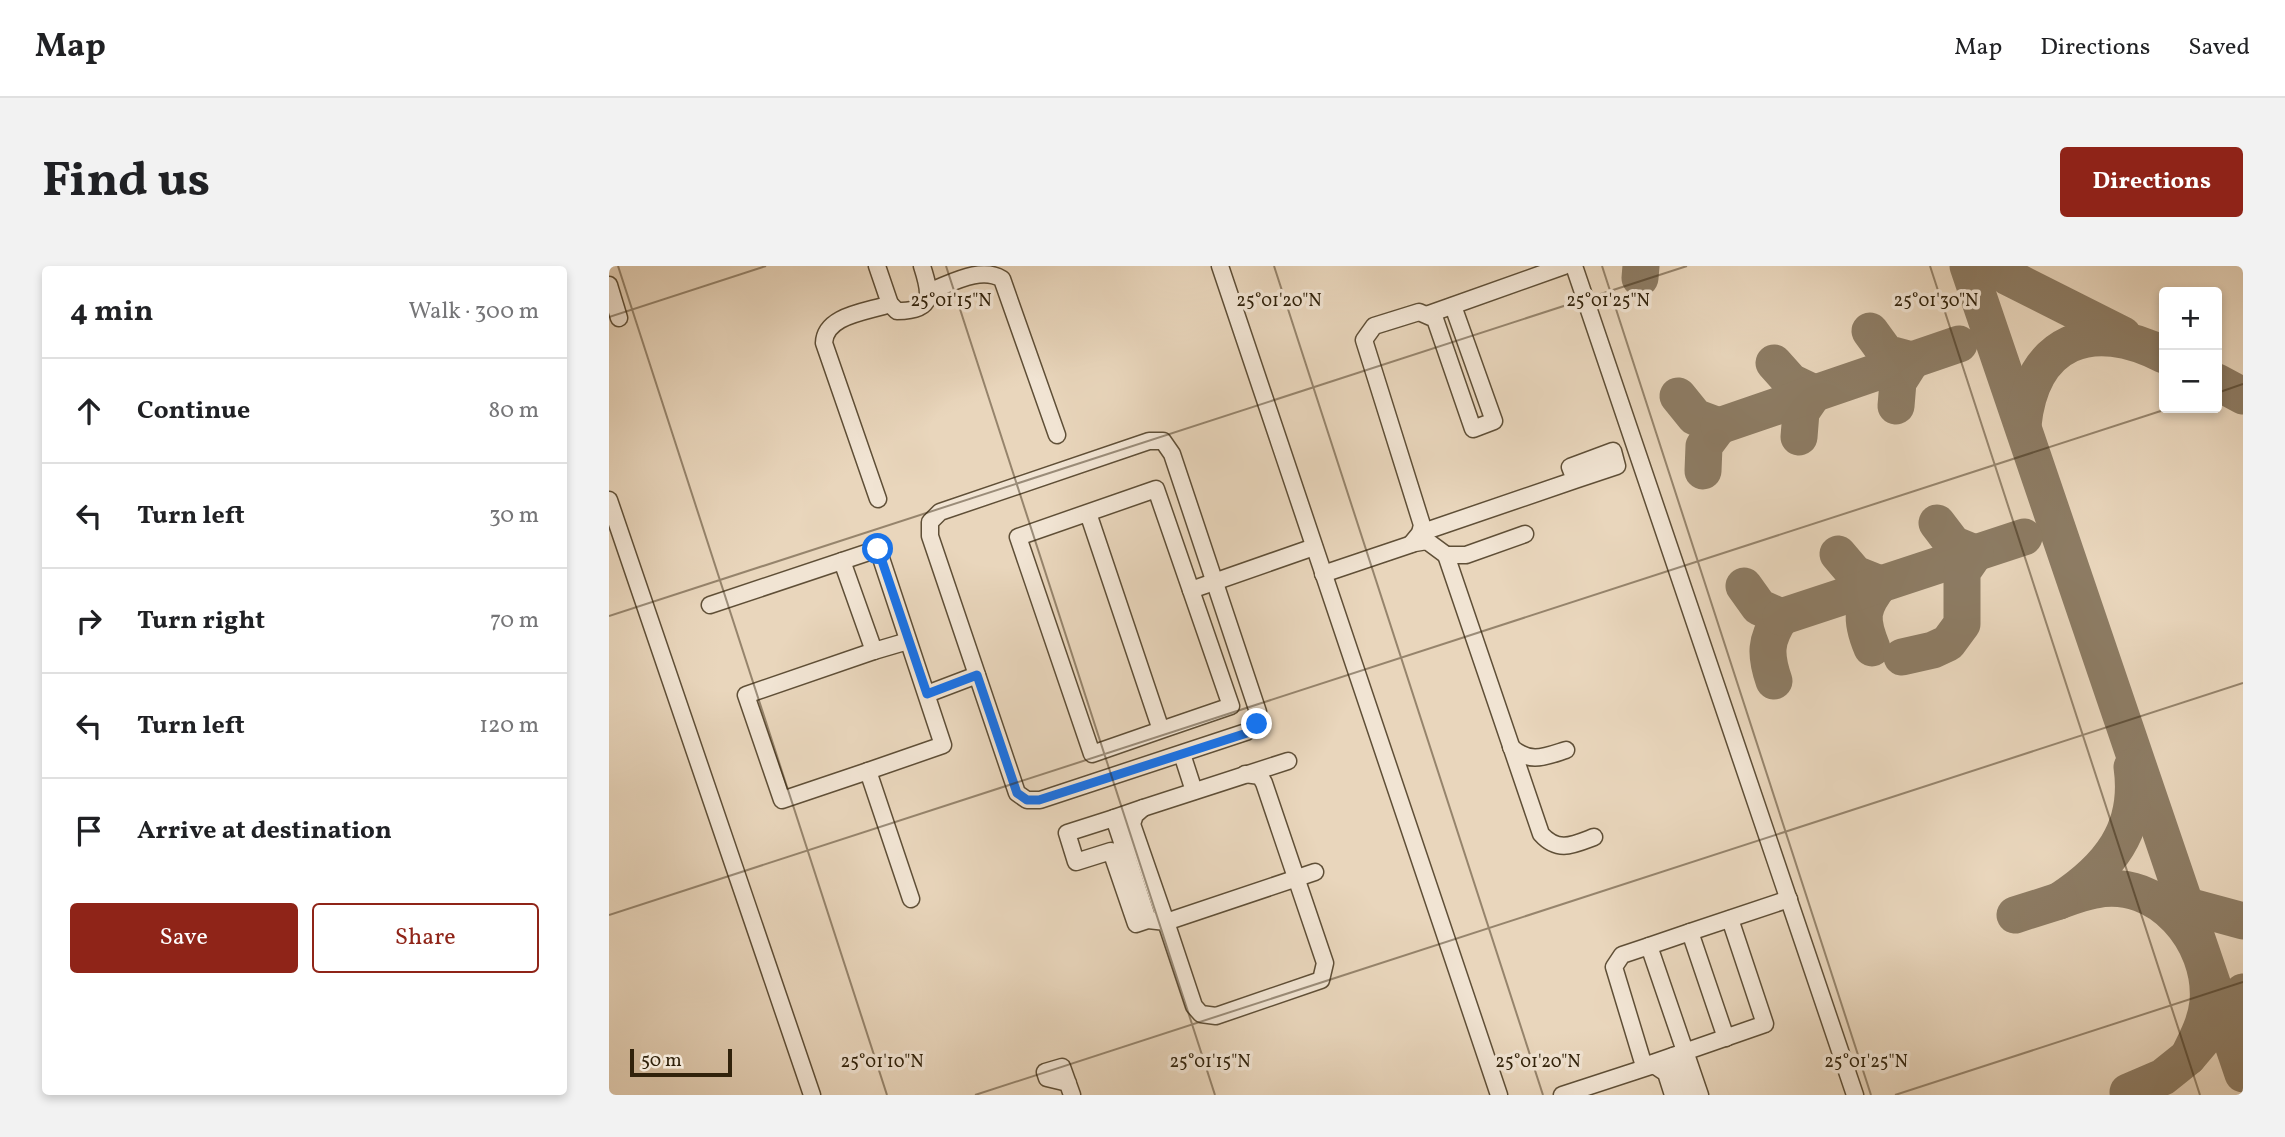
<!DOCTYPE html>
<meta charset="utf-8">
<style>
body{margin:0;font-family:Vollkorn,serif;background:#f2f2f2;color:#202124}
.controls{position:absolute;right:21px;top:21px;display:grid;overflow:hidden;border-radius:7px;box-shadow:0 4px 10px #0003}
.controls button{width:63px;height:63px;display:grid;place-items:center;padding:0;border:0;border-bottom:2px solid #e0e0e0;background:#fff;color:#202124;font:35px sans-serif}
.scale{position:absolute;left:21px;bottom:18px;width:102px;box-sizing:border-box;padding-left:7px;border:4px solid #31220b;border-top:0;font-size:19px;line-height:24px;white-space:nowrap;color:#31220b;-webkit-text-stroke:5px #f1e4d3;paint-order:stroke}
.stop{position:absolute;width:21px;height:21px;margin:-16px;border:5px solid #1a73e8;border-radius:50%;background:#fff}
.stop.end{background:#1a73e8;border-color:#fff;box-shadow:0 2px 7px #0008}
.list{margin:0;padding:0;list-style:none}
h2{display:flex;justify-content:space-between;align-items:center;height:91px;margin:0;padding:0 28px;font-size:30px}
h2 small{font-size:23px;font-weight:400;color:#757577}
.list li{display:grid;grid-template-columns:46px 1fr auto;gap:21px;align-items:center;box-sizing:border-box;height:105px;padding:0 28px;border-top:2px solid #e0e0e0}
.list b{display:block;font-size:26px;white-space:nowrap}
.list em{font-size:23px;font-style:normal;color:#757577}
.actions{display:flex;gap:14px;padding:21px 28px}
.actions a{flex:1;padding:16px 0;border:2px solid #8f2418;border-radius:7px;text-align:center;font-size:24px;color:#8f2418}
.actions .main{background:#8f2418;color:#fff}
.icon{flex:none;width:38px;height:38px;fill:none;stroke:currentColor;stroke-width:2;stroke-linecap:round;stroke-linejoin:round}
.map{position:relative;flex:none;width:1634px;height:829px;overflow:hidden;border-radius:7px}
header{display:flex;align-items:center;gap:42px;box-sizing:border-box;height:98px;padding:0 35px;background:#fff;border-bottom:2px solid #e0e0e0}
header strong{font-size:33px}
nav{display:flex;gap:38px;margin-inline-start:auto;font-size:24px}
.intro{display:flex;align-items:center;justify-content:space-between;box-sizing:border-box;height:168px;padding:0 42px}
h1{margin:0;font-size:49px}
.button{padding:18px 32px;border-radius:7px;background:#8f2418;color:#fff;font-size:24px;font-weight:700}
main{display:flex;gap:42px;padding:0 42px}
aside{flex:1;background:#fff;border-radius:7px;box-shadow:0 4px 10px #0003}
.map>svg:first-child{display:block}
</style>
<header>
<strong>Map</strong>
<nav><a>Map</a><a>Directions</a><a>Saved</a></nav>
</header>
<div class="intro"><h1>Find us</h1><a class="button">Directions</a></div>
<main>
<aside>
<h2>4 min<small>Walk · 300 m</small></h2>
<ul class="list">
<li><svg class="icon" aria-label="ahead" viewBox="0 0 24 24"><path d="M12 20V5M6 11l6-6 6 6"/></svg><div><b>Continue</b></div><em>80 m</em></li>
<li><svg class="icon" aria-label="left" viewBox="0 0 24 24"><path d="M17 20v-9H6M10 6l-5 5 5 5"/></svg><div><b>Turn left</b></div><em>30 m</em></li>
<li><svg class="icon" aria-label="right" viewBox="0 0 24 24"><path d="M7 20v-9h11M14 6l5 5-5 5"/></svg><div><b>Turn right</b></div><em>70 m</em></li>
<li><svg class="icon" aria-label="left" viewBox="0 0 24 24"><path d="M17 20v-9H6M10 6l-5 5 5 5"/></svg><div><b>Turn left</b></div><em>120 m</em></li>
<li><svg class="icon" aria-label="arrive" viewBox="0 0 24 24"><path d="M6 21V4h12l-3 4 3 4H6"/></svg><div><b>Arrive at destination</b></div></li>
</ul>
<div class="actions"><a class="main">Save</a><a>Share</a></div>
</aside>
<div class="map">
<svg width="1634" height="829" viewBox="0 0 1634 829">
<rect width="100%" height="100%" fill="#e9d6bc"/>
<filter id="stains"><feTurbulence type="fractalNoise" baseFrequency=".00286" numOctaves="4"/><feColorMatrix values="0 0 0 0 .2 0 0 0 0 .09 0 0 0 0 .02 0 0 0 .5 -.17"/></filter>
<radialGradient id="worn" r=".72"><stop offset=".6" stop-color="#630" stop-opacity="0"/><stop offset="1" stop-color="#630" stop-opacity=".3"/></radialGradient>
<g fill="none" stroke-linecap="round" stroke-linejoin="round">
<!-- taxiway -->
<g stroke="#8d7c64" stroke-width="37">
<polyline points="1359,0 1634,808"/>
<polyline points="1383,0 1399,11 1514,69"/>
<polyline points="1031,12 1032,0"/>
<polyline points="1261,65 1277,87 1303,94 1289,116 1287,140"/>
<polyline points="1165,97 1182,116 1205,127 1192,146 1190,171"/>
<polyline points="1608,116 1634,130"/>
<polyline points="1069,130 1086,151 1110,160 1095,180 1094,205"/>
<path d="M1414,159C1423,74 1483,52 1555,89"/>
<polyline points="1110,160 1350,78"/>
<path d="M1229,288L1246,308L1271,318C1252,342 1251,353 1263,382"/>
<path d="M1135,320L1150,341L1172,351C1156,374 1156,389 1165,415"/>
<polyline points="1172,351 1415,271"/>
<polyline points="1293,391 1324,384 1339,377 1353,358 1353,306 1366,287 1344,278 1328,257"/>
<path d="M1523,501C1532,564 1499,603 1450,635C1461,631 1474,626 1486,624C1550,611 1604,675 1599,736C1597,756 1588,773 1579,791"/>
<polyline points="1557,634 1634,655"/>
<polyline points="1406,649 1450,635"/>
<polyline points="1519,826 1554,811 1579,791 1634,726"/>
</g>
<defs>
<g id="minor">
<path d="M268,0L281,38C258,46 216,49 215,77L269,233"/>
<polyline points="611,0 890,829"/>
<polyline points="965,0 1246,829"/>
<polyline points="0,19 10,52"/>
<path d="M321,25C343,17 372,0 393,13L448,169"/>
<path d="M281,38L288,45C326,45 322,28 313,0"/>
<polyline points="820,48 955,0"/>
<polygon points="540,175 554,175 563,188 649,446 648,458 637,466 431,534 418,534 408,527 321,270 321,256 331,246"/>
<polyline points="0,234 203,829"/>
<polyline points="479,247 552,464 483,488 409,271 547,223 622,440 552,464"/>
<polyline points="811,267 966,214 961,201 1004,185 1008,200 966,214"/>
<path d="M916,268L857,289H837L932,568C949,587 964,579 985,571"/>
<polyline points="802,278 811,267 813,259 755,74 765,60 810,46 826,53 864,163 885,155 844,40"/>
<polyline points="233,295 265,385 299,375"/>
<polyline points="714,308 806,277 818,275 837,289"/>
<polyline points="582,324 705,281"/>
<polyline points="101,339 269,283 334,479 259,505"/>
<polyline points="265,385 137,429 173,534 259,505 302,633"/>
<polyline points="318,428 368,409"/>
<path d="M902,481C921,498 935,491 957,484"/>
<polyline points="573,488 585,525"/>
<polyline points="534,542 679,495"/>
<polyline points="505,552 534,542 526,549 523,558 557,656 706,606"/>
<polyline points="539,654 505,552 458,567 467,596 502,585 527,658 539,654 557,656 585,740 592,748 607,750 712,714 716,697 655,517 651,510 636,508"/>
<polyline points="1081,666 1180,633"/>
<polyline points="1040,680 1081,666 1117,772"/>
<polyline points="1064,790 1077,829"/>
<polyline points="459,817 438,812 436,806 453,801 463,829"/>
<polyline points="953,829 1045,799 1057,807 1064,829"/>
<path d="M1091,829L1040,680L1013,689L1005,701L1035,800C1076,786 1116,772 1156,758L1121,653"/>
</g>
</defs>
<!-- minor casing -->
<use href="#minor" stroke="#5f4f37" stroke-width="19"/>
<!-- minor -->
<use href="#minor" stroke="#f1e4d3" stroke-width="16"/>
</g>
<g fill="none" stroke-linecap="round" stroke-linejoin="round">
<!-- route -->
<polyline stroke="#1a73e8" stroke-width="9" points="269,283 318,428 368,409 408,527 418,534 430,534 638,467 648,458"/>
</g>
<!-- ticks -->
<path fill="none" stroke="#31220b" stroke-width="2" stroke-opacity="0.45" d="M9,0L278,829M337,0L606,829M665,0L934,829M993,0L1262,829M1321,0L1591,829M0,51L157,0M1608,127L1634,118M0,350L1078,0M0,649L1561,142M366,829L1634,417M1286,829L1634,716"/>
<g font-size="18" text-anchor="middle" fill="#31220b" stroke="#f1e4d3" stroke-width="7" stroke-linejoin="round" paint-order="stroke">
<text x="342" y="40">25°01'15"N</text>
<text x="670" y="40">25°01'20"N</text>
<text x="999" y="40">25°01'25"N</text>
<text x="1327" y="40">25°01'30"N</text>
<text x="273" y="801">25°01'10"N</text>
<text x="601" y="801">25°01'15"N</text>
<text x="929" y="801">25°01'20"N</text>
<text x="1257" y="801">25°01'25"N</text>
</g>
<rect width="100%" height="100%" filter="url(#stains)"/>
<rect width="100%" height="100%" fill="url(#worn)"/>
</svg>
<div class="controls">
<button>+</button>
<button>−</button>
</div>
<div class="scale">50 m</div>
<div class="stop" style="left:269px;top:283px"></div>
<div class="stop end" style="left:648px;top:458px"></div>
</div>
</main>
